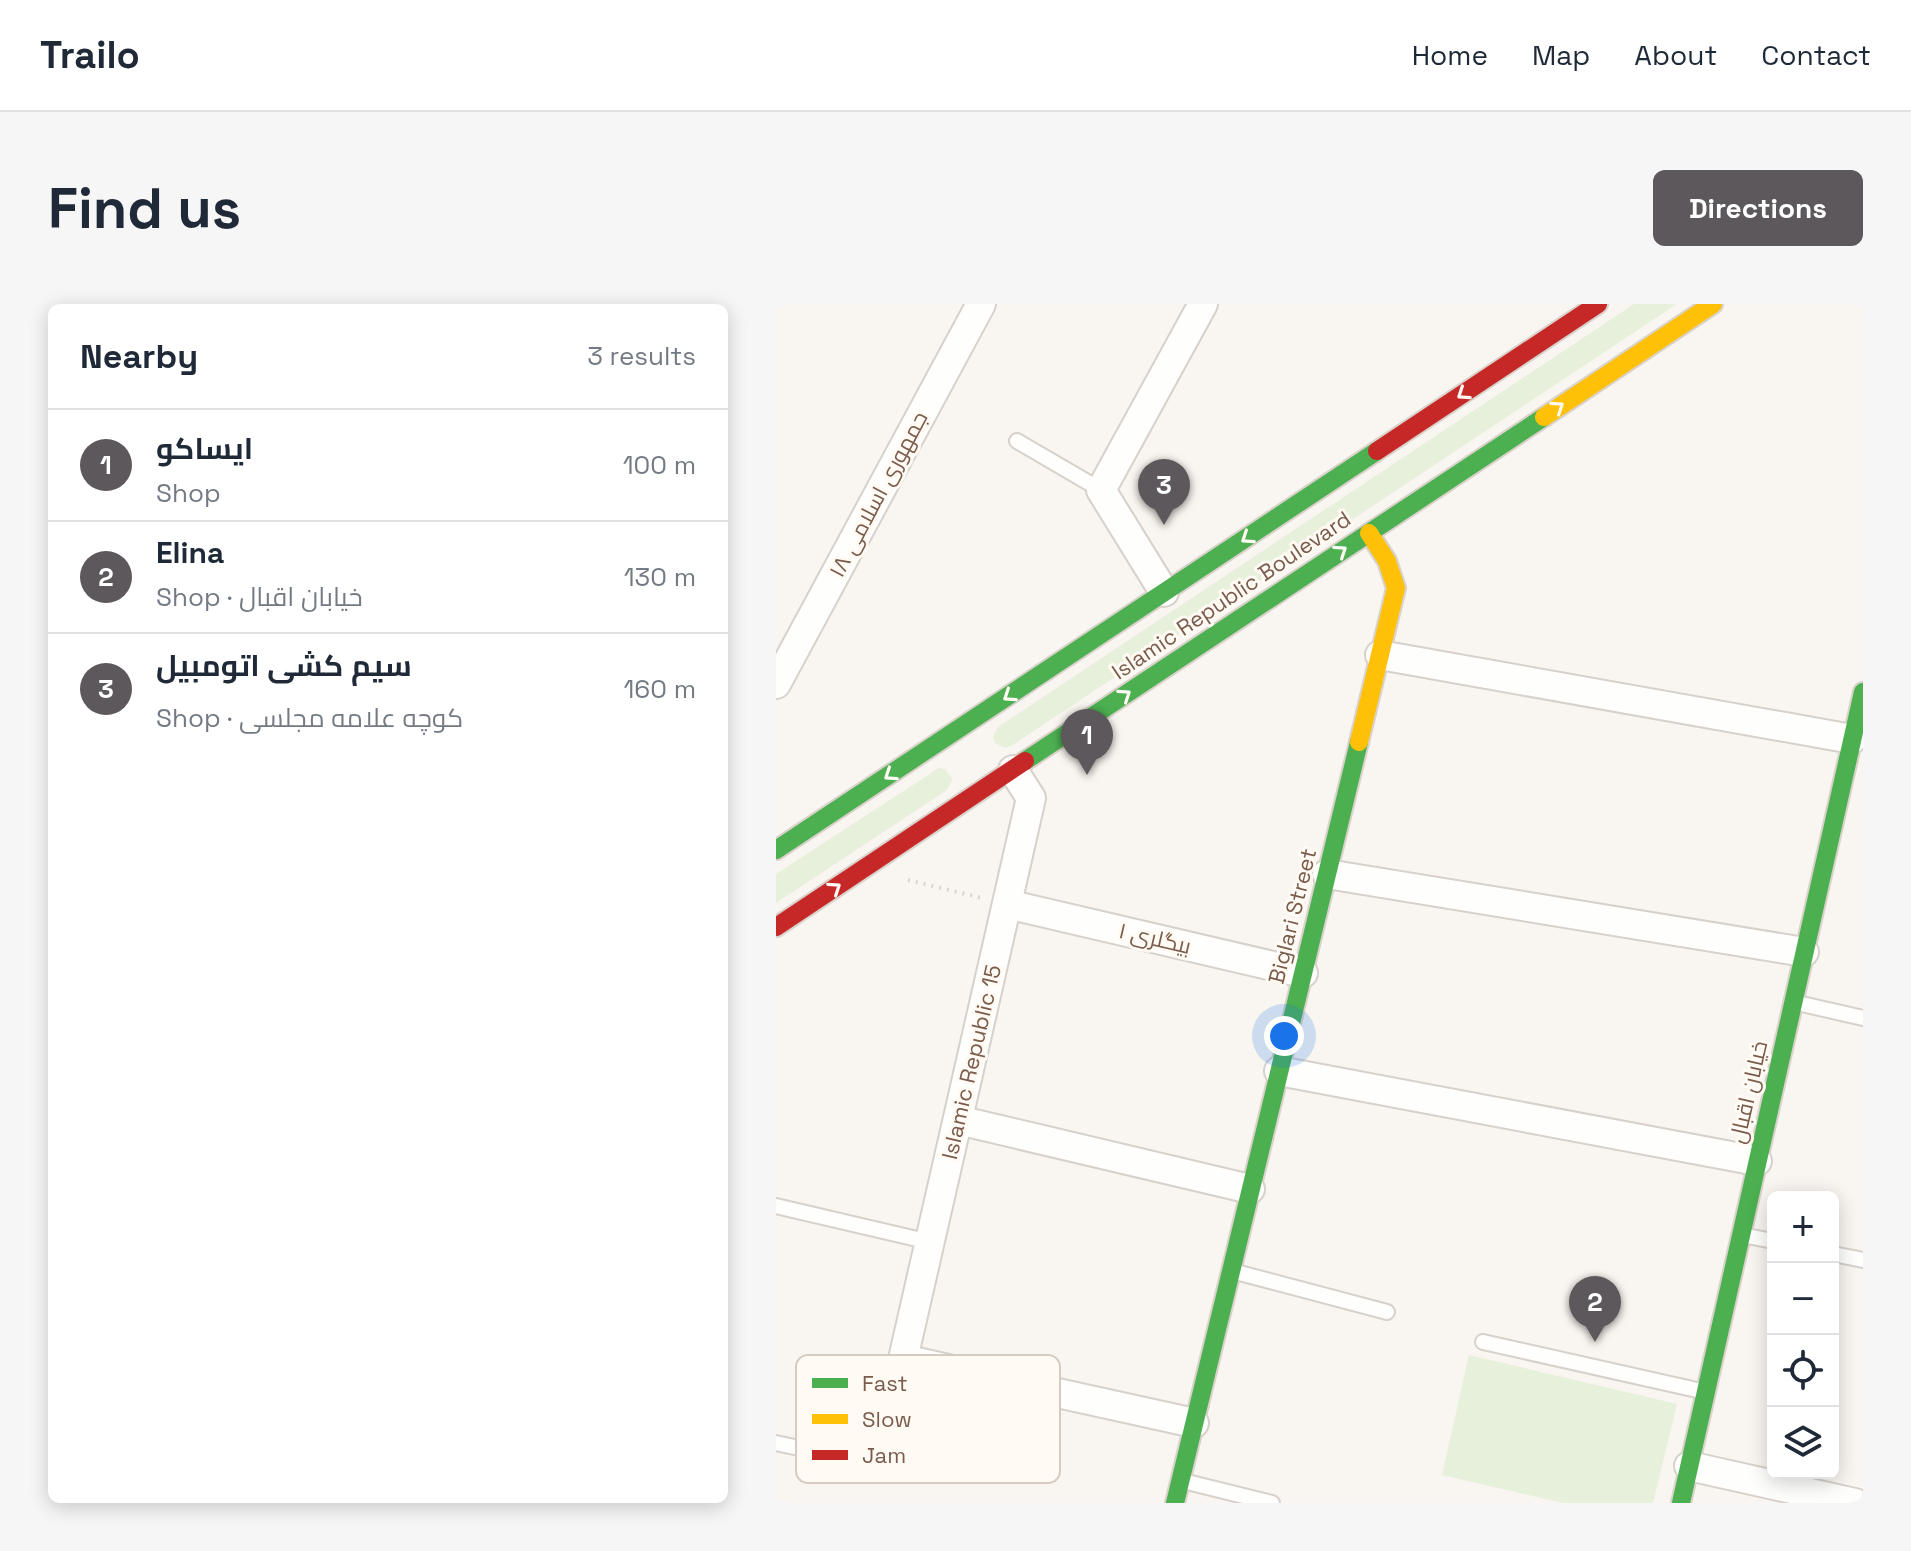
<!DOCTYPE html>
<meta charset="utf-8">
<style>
body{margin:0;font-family:"Space Grotesk",Cairo,sans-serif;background:#f6f6f7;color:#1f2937}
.controls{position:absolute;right:24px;bottom:24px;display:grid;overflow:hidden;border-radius:12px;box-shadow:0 4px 20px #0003}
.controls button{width:72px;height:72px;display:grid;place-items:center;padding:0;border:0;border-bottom:2px solid #e0e1e3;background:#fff;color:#1f2937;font:40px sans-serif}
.you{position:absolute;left:508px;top:732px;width:28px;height:28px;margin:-20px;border:6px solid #fff;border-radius:50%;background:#1a73e8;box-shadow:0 0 0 12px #1a73e833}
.badge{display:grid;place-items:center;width:52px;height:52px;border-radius:50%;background:#5c585b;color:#fff;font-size:26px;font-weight:700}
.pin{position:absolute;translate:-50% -66px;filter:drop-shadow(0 2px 4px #0008)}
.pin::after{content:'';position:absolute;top:42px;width:28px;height:24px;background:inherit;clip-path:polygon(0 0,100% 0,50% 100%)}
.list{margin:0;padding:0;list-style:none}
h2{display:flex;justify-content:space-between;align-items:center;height:104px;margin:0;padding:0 32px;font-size:34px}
h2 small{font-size:26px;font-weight:400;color:#747a83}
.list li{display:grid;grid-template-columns:52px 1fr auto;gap:24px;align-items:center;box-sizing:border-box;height:112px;padding:0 32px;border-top:2px solid #e0e1e3}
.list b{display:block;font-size:30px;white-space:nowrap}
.list p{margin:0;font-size:26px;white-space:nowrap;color:#747a83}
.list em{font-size:26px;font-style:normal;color:#747a83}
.icon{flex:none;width:44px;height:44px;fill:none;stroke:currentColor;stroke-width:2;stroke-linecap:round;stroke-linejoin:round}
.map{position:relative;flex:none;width:1087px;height:1199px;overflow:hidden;border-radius:12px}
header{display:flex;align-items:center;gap:48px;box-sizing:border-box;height:112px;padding:0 40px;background:#fff;border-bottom:2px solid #e0e1e3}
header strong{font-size:38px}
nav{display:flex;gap:44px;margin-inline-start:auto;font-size:28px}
.intro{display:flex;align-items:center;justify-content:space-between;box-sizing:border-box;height:192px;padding:0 48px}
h1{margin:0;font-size:56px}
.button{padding:20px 36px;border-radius:12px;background:#5c585b;color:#fff;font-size:28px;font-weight:700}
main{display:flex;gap:48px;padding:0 48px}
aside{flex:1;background:#fff;border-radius:12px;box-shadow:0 4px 20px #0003}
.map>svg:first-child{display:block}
</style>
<header>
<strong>Trailo</strong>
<nav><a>Home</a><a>Map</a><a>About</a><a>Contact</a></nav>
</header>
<div class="intro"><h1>Find us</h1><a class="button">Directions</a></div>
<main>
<aside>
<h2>Nearby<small>3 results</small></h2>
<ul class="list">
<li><span class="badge">1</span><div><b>ایساکو</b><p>Shop</p></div><em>100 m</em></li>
<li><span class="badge">2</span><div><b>Elina</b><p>Shop · خیابان اقبال</p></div><em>130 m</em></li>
<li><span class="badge">3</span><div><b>سیم کشی اتومبیل</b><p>Shop · کوچه علامه مجلسی</p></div><em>160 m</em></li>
</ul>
</aside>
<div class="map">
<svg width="1087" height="1199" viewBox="0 0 1087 1199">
<rect width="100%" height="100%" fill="#f9f5f0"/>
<!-- green -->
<g fill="#e7f0db">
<polygon points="858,0 901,0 235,442 229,444 219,439 217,433 222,423"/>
<polygon points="163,464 169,465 176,475 171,486 0,599 0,570"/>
<polygon points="693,1051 901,1100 877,1199 787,1199 666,1171"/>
</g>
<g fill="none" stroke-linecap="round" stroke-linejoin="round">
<defs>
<g id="lane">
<polyline points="241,137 325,186"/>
<polyline points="1017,698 1087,714"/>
<polyline points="0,902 154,938"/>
<polyline points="966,931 997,937"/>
<polyline points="1057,950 1087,956"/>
<polyline points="456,967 611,1008"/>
<polyline points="707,1038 930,1088"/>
<polyline points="0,1139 56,1151"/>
<polyline points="407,1177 496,1199"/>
</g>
<g id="street">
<polyline points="388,288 325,186 427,0"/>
<polyline points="604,351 1076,435"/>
<polyline points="0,380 205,0"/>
<polyline points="237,466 255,494 127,1055 418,1119"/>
<polyline points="551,570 1028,648"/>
<polyline points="231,600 527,669"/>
<polyline points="503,767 981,857"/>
<polyline points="182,816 474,885"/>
<polyline points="913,1162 1079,1199"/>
</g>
<g id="fast">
<polyline points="249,457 768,113"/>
<polyline points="0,546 601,147"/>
<polyline points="399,1199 583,438"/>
<polyline points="905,1199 1087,388"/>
</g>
<g id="slow">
<polyline points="768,113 937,0"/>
<polyline points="583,438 620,284 611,257 593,229"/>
</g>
<g id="jam">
<polyline points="601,147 822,0"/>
<polyline points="0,623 249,457"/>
</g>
</defs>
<!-- lane casing -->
<use href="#lane" stroke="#d7d1cb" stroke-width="18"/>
<!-- street casing -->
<use href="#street" stroke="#d7d1cb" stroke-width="32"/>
<!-- fast casing -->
<use href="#fast" stroke="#d9d2cb" stroke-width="22"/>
<!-- slow casing -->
<use href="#slow" stroke="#d9d2cb" stroke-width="22"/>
<!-- jam casing -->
<use href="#jam" stroke="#d9d2cb" stroke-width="22"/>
<!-- path -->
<polyline stroke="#dcd5d0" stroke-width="4" stroke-dasharray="2 6" stroke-linecap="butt" points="132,576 206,594"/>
<!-- lane -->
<use href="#lane" stroke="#fefefd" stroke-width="14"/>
<!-- street -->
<use href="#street" stroke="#fefefd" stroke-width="28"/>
<!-- fast -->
<use href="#fast" stroke="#4caf50" stroke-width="18"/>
<!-- slow -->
<use href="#slow" stroke="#ffc107" stroke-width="18"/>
<!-- jam -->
<use href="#jam" stroke="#c62828" stroke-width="18"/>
</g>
<!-- one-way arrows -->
<defs><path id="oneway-chevron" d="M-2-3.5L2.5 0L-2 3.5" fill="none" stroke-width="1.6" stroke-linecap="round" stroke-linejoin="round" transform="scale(2)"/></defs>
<g stroke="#fffaf3">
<use href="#oneway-chevron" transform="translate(687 90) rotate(146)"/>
<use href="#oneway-chevron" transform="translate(782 103) rotate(-34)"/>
<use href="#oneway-chevron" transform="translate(471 234) rotate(146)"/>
<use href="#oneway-chevron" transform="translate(565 247) rotate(-34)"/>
<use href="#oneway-chevron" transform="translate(349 391) rotate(-34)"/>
<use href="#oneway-chevron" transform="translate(233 392) rotate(146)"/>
<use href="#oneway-chevron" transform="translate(114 471) rotate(146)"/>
<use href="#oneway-chevron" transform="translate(59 584) rotate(-34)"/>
</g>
<g text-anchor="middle" stroke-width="6" stroke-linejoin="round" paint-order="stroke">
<!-- street labels -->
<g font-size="22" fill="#7a5c4d" stroke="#fffaf3">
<text transform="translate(102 190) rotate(-62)" y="8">جمهوری اسلامی ۱۸</text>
<text transform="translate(455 291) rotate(-34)" y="8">Islamic Republic Boulevard</text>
<text transform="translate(516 612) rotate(-76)" y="8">Biglari Street</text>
<text transform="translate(379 634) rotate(13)" y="8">بیگلری ۱</text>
<text transform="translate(195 758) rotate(-77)" y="8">Islamic Republic 15</text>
<text transform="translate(972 788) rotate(-77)" y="8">خیابان اقبال</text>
</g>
</g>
<!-- legend -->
<rect x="20" y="1051" width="264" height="128" rx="12" fill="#fffaf3" stroke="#d7cbc1" stroke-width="2"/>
<rect x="36" y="1074" width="36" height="10" fill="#4caf50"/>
<rect x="36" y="1110" width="36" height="10" fill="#ffc107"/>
<rect x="36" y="1146" width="36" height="10" fill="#c62828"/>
<g font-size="22" fill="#7a5c4d">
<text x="86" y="1087">Fast</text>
<text x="86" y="1123">Slow</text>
<text x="86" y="1159">Jam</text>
</g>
</svg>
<div class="controls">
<button>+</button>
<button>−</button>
<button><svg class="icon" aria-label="locate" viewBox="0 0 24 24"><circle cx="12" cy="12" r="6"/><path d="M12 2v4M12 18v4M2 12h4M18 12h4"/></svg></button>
<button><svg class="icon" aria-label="layers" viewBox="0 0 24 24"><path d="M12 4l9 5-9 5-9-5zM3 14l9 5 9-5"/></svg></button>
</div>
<div class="you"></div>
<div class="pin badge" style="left:311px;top:471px">1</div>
<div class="pin badge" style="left:819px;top:1038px">2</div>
<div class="pin badge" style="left:388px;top:221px">3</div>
</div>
</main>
